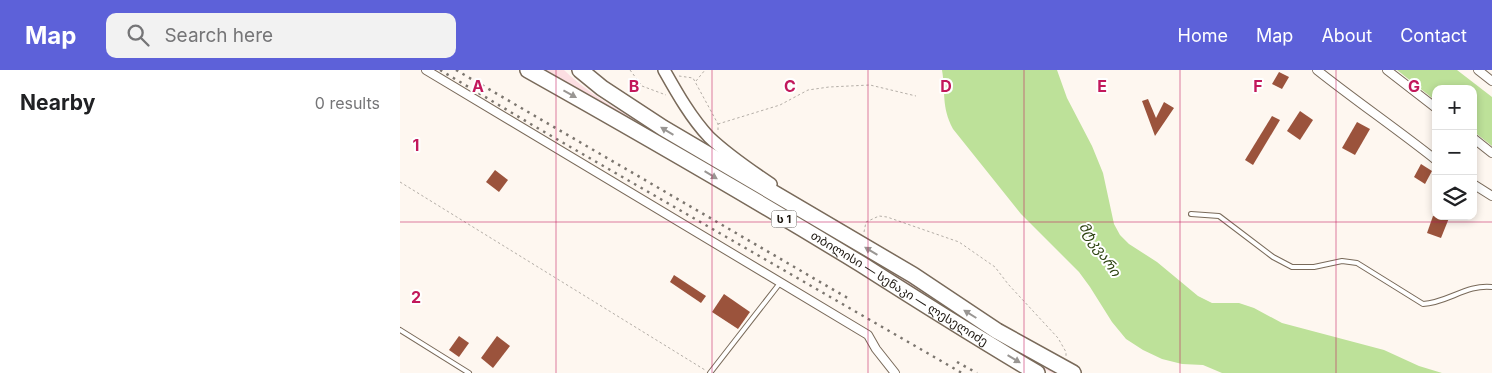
<!DOCTYPE html>
<meta charset="utf-8">
<style>
body{margin:0;font-family:Inter,"Noto Sans Georgian",sans-serif;background:#f2f2f2;color:#202124}
.controls{position:absolute;right:15px;top:15px;display:grid;overflow:hidden;border-radius:10px;box-shadow:0 2px 8px #0003}
.controls button{width:45px;height:45px;display:grid;place-items:center;padding:0;border:0;border-bottom:1px solid #e0e0e0;background:#fff;color:#202124;font:25px sans-serif}
.list{margin:0;padding:0;list-style:none}
h2{display:flex;justify-content:space-between;align-items:center;height:65px;margin:0;padding:0 20px;font-size:21px}
h2 small{font-size:16px;font-weight:400;color:#757577}
.icon{flex:none;width:28px;height:28px;fill:none;stroke:currentColor;stroke-width:2;stroke-linecap:round;stroke-linejoin:round}
.map{position:relative;flex:none;width:1092px;height:303px;overflow:hidden}
header{display:flex;align-items:center;gap:30px;box-sizing:border-box;height:70px;padding:0 25px;background:#5d61d9;color:#fff}
header strong{font-size:24px}
nav{display:flex;gap:28px;margin-inline-start:auto;font-size:18px}
.search{width:350px;height:45px;background:#f2f2f2;display:flex;align-items:center;gap:12px;box-sizing:border-box;padding:0 18px;border-radius:10px;color:#757577;font-size:19px}
main{display:flex}
aside{flex:1;background:#fff}
.map>svg:first-child{display:block}
</style>
<header>
<strong>Map</strong>
<div class="search"><svg class="icon" aria-label="search" viewBox="0 0 24 24"><circle cx="10" cy="10" r="6"/><path d="M15 15l6 6"/></svg>Search here</div>
<nav><a>Home</a><a>Map</a><a>About</a><a>Contact</a></nav>
</header>
<main>
<aside>
<h2>Nearby<small>0 results</small></h2>
<ul class="list">
</ul>
</aside>
<div class="map">
<svg width="1092" height="303" viewBox="0 0 1092 303">
<rect width="100%" height="100%" fill="#fef7f0"/>
<!-- green -->
<path fill="#fcdee2" d="M146,0H164C196,31 240,52 279,73L666,303H652L612,281Z"/>
<!-- water -->
<g fill="#bde199">
<path d="M542,0H657L667,28L692,76L703,103L714,154L720,165L729,174L757,192L798,226L812,233H839L854,238L882,253L984,280L1019,296L1042,303H822L803,295L782,294L762,289L743,280L726,269L712,252L690,217L679,202L621,144L553,59C541,36 546,23 542,0Z"/>
<polygon points="997,0 1057,0 1092,27 1092,76 1073,61 1073,19 1036,19 1036,31"/>
</g>
<!-- building -->
<g fill="#9b533c">
<polygon points="879,2 889,7 882,19 872,14"/>
<polygon points="748,29 756,48 764,32 774,38 755,66 742,31"/>
<polygon points="900,41 913,50 900,70 887,61"/>
<polygon points="872,46 880,50 853,95 845,90"/>
<polygon points="957,52 970,59 955,85 942,78"/>
<polygon points="1021,94 1032,101 1025,114 1014,107"/>
<polygon points="95,100 108,110 99,122 86,112"/>
<polygon points="1033,146 1049,148 1041,168 1027,163"/>
<polygon points="274,205 306,226 301,233 270,212"/>
<polygon points="324,224 350,242 338,259 312,242"/>
<polygon points="59,266 69,273 59,287 49,280"/>
<polygon points="97,266 110,276 93,298 81,288"/>
</g>
<g fill="none" stroke-linecap="round" stroke-linejoin="round">
<defs>
<g id="lane">
<path d="M791,144L819,146L873,187L892,197H914L942,191L957,193L1023,234C1047,233 1067,214 1092,217"/>
<polyline points="0,260 69,303"/>
<polyline points="310,303 380,213"/>
</g>
<g id="street">
<polyline points="26,0 468,265 476,279 495,303"/>
<path d="M917,0C956,31 997,59 1036,90"/>
<polyline points="987,0 1036,38"/>
<polyline points="1078,0 1092,11"/>
<polyline points="1073,68 1092,83"/>
<polyline points="1073,114 1092,126"/>
</g>
<path id="secondary" d="M264,0C277,23 291,48 309,67C328,85 350,100 371,114"/>
<g id="highway">
<path id="s1" d="M128,0C240,63 351,127 461,194C519,231 578,268 637,303"/>
<polyline points="180,0 202,18 263,58 513,205 597,261 673,303"/>
</g>
</defs>
<!-- lane casing -->
<use href="#lane" stroke="#796a5a" stroke-width="6"/>
<!-- street casing -->
<use href="#street" stroke="#796a5a" stroke-width="10"/>
<!-- secondary casing -->
<use href="#secondary" stroke="#796a5a" stroke-width="14"/>
<!-- highway casing -->
<use href="#highway" stroke="#796a5a" stroke-width="18"/>
<!-- path -->
<g stroke="#b4aea7" stroke-width="1" stroke-dasharray="2.5 2.5" stroke-linecap="butt">
<polyline points="230,0 242,16 266,25"/>
<polyline points="279,6 293,8 318,54 318,61"/>
<polyline points="296,11 305,0"/>
<polyline points="318,54 380,35 408,20 429,17 470,15 516,26"/>
<polyline points="0,112 305,300"/>
<polyline points="464,162 466,152 479,146 487,147 559,172 595,197 608,214 658,268 666,282 666,286"/>
</g>
<!-- lane -->
<use href="#lane" stroke="#fff" stroke-width="4"/>
<!-- street -->
<use href="#street" stroke="#fff" stroke-width="8"/>
<!-- secondary -->
<use href="#secondary" stroke="#fff" stroke-width="11"/>
<!-- highway -->
<use href="#highway" stroke="#fff" stroke-width="15"/>
<!-- rail -->
<g stroke="#7c766f" stroke-width="2.5" stroke-dasharray="2.5 5" stroke-linecap="butt">
<polyline points="40,0 134,56 562,303"/>
<polyline points="56,0 451,230"/>
<polyline points="557,292 577,303"/>
</g>
</g>
<!-- one-way arrows -->
<defs><path id="oneway-solid" d="M-6-.8H1V-3.2L6.5 0L1 3.2V.8H-6Z" transform="scale(1.25)"/></defs>
<g fill="#999693">
<use href="#oneway-solid" transform="translate(170 24) rotate(29)"/>
<use href="#oneway-solid" transform="translate(267 61) rotate(-149)"/>
<use href="#oneway-solid" transform="translate(311 105) rotate(31)"/>
<use href="#oneway-solid" transform="translate(471 181) rotate(-149)"/>
<use href="#oneway-solid" transform="translate(570 244) rotate(-148)"/>
<use href="#oneway-solid" transform="translate(614 289) rotate(31)"/>
</g>
<!-- grid -->
<path fill="none" stroke="#c2185b" stroke-width="1" stroke-opacity="0.55" d="M156,0V303M312,0V303M468,0V303M624,0V303M780,0V303M936,0V303M0,152H1092"/>
<g text-anchor="middle" stroke-width="4" stroke-linejoin="round" paint-order="stroke">
<!-- shield labels -->
<rect fill="#fff" stroke="#605c57" stroke-width="1" x="371.5" y="140.5" width="25" height="17" rx="4"/>
<g font-size="11" font-weight="bold" fill="#1c160f">
<text x="384" y="153">ს 1</text>
</g>
<!-- street labels -->
<g font-size="12" fill="#1c160f" stroke="#fff">
<text dy="4" stroke="none"><textPath href="#s1" startOffset="431">თბილისი — სენაკი — ლესელიძე</textPath></text>
</g>
<!-- water labels -->
<g font-size="14" font-style="italic" fill="#2d4311" stroke="#fff">
<text transform="translate(700 179) rotate(56)" y="5">მტკვარი</text>
</g>
</g>
<g font-size="16" text-anchor="middle" font-weight="bold" fill="#c2185b" stroke="#fff" stroke-width="4" stroke-linejoin="round" paint-order="stroke">
<text x="78" y="22">A</text>
<text x="234" y="22">B</text>
<text x="390" y="22">C</text>
<text x="546" y="22">D</text>
<text x="702" y="22">E</text>
<text x="858" y="22">F</text>
<text x="1014" y="22">G</text>
<text x="16" y="81">1</text>
<text x="16" y="233">2</text>
</g>
</svg>
<div class="controls">
<button>+</button>
<button>−</button>
<button><svg class="icon" aria-label="layers" viewBox="0 0 24 24"><path d="M12 4l9 5-9 5-9-5zM3 14l9 5 9-5"/></svg></button>
</div>
</div>
</main>
